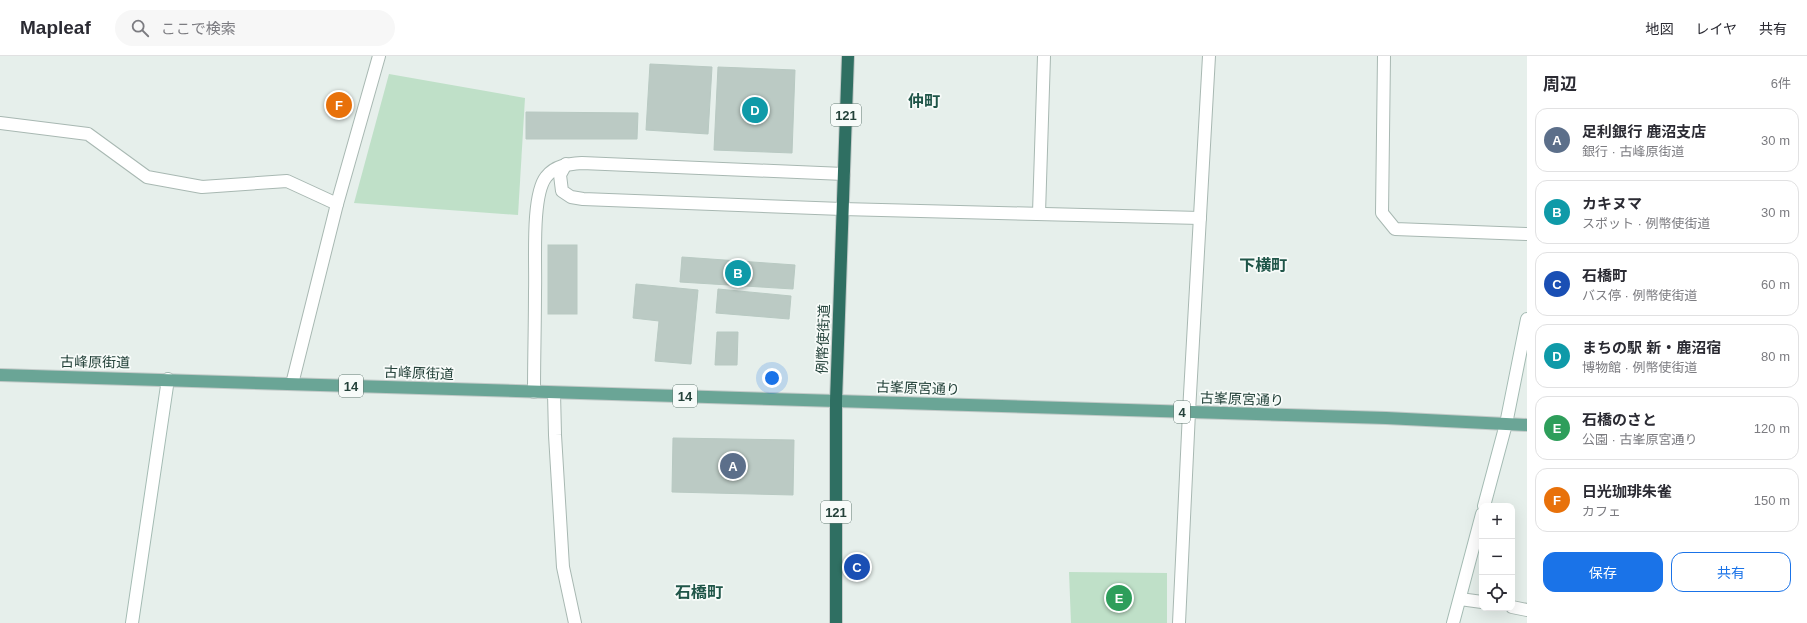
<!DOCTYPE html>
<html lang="ja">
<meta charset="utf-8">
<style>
body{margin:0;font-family:Helvetica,"Noto Sans JP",sans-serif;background:#f7f7f7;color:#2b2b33}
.controls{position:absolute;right:12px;bottom:12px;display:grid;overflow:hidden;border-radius:8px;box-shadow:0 4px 16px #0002}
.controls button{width:36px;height:36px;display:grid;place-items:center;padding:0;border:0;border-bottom:1px solid #e1e1e2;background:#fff;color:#2b2b33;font:20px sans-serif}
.you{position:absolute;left:772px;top:322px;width:14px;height:14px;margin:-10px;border:3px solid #fff;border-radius:50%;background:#1a73e8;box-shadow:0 0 0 6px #1a73e833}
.badge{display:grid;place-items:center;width:26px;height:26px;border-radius:50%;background:#1a73e8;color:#fff;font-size:13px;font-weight:700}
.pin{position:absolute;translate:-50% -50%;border:2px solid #fff;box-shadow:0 1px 4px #0006}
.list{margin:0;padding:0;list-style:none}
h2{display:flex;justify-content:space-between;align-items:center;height:52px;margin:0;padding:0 16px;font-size:17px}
h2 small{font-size:13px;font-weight:400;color:#7c7c81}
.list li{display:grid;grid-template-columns:26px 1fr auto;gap:12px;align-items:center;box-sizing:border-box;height:64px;margin:0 8px 8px;padding:0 8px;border:1px solid #e1e1e2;border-radius:12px}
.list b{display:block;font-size:15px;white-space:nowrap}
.list p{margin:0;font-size:13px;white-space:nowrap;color:#7c7c81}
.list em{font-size:13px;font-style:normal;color:#7c7c81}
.actions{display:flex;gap:8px;padding:12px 16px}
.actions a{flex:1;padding:9px 0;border:1px solid #1a73e8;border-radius:12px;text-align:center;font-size:14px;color:#1a73e8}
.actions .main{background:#1a73e8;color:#fff}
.icon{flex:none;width:22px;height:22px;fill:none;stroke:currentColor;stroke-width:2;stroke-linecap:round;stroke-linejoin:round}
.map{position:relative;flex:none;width:1527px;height:567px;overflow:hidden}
header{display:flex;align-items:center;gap:24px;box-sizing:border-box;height:56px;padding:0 20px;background:#fff;border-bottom:1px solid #e1e1e2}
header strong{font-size:19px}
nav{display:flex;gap:22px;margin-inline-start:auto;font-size:14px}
.search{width:280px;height:36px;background:#f7f7f7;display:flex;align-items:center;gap:10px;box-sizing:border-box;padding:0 14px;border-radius:22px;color:#7c7c81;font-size:15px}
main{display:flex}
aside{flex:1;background:#fff}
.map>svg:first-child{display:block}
</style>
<header>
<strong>Mapleaf</strong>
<div class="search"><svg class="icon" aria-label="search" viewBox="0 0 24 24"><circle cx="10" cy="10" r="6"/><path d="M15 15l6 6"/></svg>ここで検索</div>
<nav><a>地図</a><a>レイヤ</a><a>共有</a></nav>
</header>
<main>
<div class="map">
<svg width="1527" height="567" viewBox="0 0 1527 567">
<rect width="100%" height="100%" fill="#e6efeb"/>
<!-- green -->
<g fill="#bfe0c8">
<polygon points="389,18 525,42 518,159 354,147"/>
<polygon points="1069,516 1167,517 1167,567 1071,567"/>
</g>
<!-- building -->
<g fill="#bbcac4" stroke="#b8c9c2">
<polygon points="650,8 712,11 708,78 646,74"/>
<polygon points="718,11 795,14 792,97 714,94"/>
<polygon points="526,56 638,57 637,83 526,83"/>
<rect x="548" y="189" width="29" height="69"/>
<polygon points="682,201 795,209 793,233 680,226"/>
<polygon points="636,228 698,234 691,308 655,305 659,265 633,262"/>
<polygon points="718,233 791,240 789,263 716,257"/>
<polygon points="717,276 738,276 737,309 715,309"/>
<polygon points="673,382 794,384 793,439 672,436"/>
</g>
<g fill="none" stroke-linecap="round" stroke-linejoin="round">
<defs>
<g id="lane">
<polyline points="0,67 88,78 147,121 202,131 287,125 337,148"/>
<polyline points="566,108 560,119 562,135 571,141 583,143 842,153"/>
<path d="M534,336C534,302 535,269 535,235C536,209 531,140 546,121C555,109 569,108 582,107L844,118"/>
<polyline points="554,337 555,379 563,511 575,567"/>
</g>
<g id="street">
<polyline points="1384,0 1382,157 1395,173 1527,178"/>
<polyline points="842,153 1200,162"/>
<polyline points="1039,157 1044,0"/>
<polyline points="292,328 337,148 379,0"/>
<polyline points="1460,543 1482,546"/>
<polyline points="1512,551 1527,554"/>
<polyline points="1179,567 1189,356 1209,0"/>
</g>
<g id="secondary">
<polyline points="1484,450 1506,368 1527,263"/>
<polyline points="132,567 168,323"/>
<polyline points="1453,567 1482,458"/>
</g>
<polyline id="primary" points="0,319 1386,362 1527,369"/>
<polyline id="highway" points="836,567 836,345 848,0"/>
</defs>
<!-- lane casing -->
<use href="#lane" stroke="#a8b8b2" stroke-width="14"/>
<!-- street casing -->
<use href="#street" stroke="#a8b8b2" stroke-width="14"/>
<!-- secondary casing -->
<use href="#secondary" stroke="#a4bbb3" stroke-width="14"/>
<!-- primary casing -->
<use href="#primary" stroke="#c2cac8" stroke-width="14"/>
<!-- highway casing -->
<use href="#highway" stroke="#c2cac8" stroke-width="14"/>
<!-- lane -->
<use href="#lane" stroke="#fff" stroke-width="12"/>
<!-- street -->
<use href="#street" stroke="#fff" stroke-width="12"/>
<!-- secondary -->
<use href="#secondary" stroke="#fff" stroke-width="12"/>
<!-- primary -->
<use href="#primary" stroke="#6aa596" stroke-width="12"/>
<!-- highway -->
<use href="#highway" stroke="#2f6f62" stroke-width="12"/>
</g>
<g text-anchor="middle" stroke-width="3.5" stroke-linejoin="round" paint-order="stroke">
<!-- shield labels -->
<g fill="#f7fbf9" stroke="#637a73" stroke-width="1">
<rect x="831" y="48" width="30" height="22" rx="3"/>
<rect x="339" y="319" width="24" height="22" rx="3"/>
<rect x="673" y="329" width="24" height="22" rx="3"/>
<rect x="1174" y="345" width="16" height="22" rx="3"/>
<rect x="821" y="445" width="30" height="22" rx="3"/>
</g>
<g font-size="13" font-weight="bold" fill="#24423a">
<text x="846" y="64">121</text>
<text x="351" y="335">14</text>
<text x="685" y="345">14</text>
<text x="1182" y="361">4</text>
<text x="836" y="461">121</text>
</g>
<!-- street labels -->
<g font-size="14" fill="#24423a" stroke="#f7fbf9">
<text transform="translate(823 283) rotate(-88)" y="5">例幣使街道</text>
<text transform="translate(95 306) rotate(1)" y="5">古峰原街道</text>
<text transform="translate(419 317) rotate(2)" y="5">古峰原街道</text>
<text transform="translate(918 332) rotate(2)" y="5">古峯原宮通り</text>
<text transform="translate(1242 343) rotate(2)" y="5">古峯原宮通り</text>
</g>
<!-- quarter labels -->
<g font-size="16" font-weight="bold" fill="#1f5548" stroke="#f7fbf9">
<text x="924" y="51">仲町</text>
<text x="1263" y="215">下横町</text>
<text x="699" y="542">石橋町</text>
</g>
</g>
</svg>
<div class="controls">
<button>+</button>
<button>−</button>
<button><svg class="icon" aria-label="locate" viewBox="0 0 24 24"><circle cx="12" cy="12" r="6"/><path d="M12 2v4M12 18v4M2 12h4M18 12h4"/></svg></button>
</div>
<div class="you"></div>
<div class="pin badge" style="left:733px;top:410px;background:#5c6f8a">A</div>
<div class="pin badge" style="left:738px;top:217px;background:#0f9aa8">B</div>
<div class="pin badge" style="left:857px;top:511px;background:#1a4fb4">C</div>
<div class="pin badge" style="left:755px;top:54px;background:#0f9aa8">D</div>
<div class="pin badge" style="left:1119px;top:542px;background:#2e9e5b">E</div>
<div class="pin badge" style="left:339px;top:49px;background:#e8710a">F</div>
</div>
<aside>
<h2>周辺<small>6件</small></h2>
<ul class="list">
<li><span class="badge" style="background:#5c6f8a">A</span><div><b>足利銀行 鹿沼支店</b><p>銀行 · 古峰原街道</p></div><em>30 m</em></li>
<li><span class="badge" style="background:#0f9aa8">B</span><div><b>カキヌマ</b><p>スポット · 例幣使街道</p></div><em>30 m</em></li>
<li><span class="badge" style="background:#1a4fb4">C</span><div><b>石橋町</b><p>バス停 · 例幣使街道</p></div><em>60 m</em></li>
<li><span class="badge" style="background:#0f9aa8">D</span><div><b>まちの駅 新・鹿沼宿</b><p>博物館 · 例幣使街道</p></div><em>80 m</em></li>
<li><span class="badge" style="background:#2e9e5b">E</span><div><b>石橋のさと</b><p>公園 · 古峯原宮通り</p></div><em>120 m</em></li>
<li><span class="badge" style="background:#e8710a">F</span><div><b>日光珈琲朱雀</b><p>カフェ</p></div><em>150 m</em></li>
</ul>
<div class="actions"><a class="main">保存</a><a>共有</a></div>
</aside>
</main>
